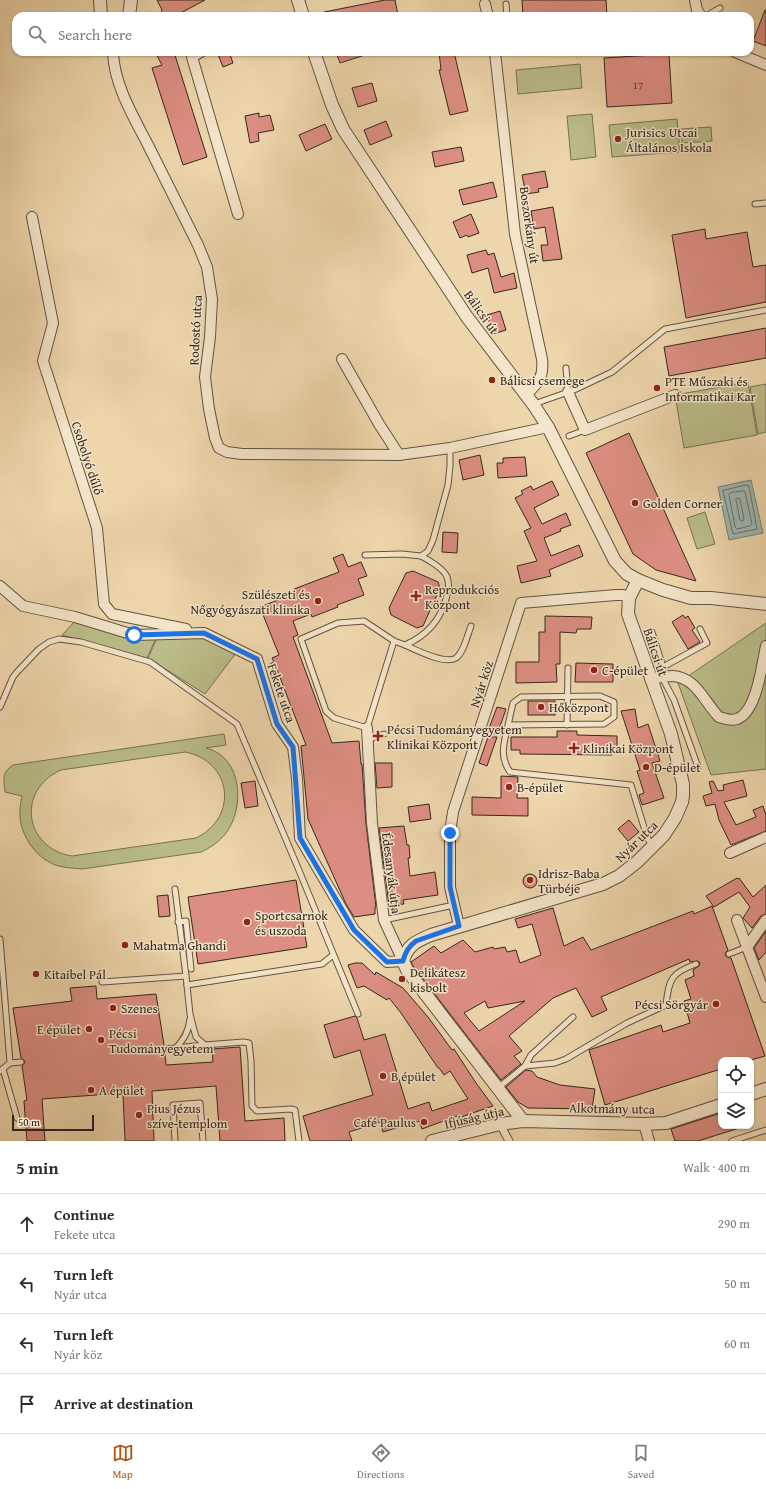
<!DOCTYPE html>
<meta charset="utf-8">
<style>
body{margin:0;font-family:"Gentium Book Plus",serif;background:#f7f7f7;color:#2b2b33}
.controls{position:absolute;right:12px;bottom:12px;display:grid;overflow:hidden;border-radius:8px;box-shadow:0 1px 3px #0004}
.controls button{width:36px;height:36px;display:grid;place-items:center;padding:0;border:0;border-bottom:1px solid #e1e1e2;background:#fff;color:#2b2b33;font:20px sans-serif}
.scale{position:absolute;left:12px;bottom:10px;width:82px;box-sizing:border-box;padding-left:4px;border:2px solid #34271f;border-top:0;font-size:11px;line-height:14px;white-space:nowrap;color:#34271f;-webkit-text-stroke:3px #f4e4c9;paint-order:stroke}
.stop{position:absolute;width:12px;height:12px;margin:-9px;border:3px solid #1a73e8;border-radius:50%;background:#fff}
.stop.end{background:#1a73e8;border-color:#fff;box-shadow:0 1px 4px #0008}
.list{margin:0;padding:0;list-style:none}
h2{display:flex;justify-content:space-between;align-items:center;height:52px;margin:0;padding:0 16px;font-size:17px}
h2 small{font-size:13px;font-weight:400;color:#7c7c81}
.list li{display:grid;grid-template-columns:26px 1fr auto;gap:12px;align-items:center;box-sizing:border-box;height:60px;padding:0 16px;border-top:1px solid #e1e1e2}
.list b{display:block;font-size:15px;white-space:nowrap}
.list p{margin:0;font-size:13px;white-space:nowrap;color:#7c7c81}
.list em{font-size:13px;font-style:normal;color:#7c7c81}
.icon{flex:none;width:22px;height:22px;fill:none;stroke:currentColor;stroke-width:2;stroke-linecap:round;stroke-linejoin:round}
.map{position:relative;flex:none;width:766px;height:1141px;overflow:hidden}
.search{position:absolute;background:#fff;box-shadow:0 1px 3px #0004;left:12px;right:12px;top:12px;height:44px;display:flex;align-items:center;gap:10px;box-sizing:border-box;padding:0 14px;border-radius:12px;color:#7c7c81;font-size:15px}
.sheet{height:292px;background:#fff}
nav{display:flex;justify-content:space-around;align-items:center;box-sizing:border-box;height:56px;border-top:1px solid #e1e1e2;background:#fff;font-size:11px;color:#7c7c81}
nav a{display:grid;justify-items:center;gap:2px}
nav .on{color:#b45309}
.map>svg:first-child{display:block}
</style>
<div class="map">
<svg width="766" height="1141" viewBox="0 0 766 1141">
<rect width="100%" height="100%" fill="#eed6ac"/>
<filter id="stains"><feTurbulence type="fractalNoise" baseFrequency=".005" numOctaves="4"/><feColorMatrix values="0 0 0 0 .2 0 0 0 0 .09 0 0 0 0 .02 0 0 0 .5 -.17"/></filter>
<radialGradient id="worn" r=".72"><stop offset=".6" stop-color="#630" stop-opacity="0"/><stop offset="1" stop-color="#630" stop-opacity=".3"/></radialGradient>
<!-- green -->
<g fill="#babd89" stroke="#777254" fill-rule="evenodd">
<polygon points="580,64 582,88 518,94 516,70"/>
<polygon points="592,114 596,157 571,160 567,116"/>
<polygon points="677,119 680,152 612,157 609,125"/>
<polygon points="711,127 712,141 682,143 681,129"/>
<polygon points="748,382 757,435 684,448 675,395"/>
<polygon points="766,384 766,432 758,434 750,387"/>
<polygon points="705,512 715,544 697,549 687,518"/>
<polygon points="76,620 156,638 147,658 62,635"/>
<polygon points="766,623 766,769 711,775 678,683"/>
<polygon points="205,637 236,653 205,694 148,658 157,638"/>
<path d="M224,734L226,745L206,748C243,757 245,808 226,833C219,842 210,848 201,852L82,869C73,868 64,868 55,865C36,857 22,838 20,817C19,810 21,803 22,796L5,792C4,779 1,773 13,765ZM185,752C232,761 239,817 196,838L72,856C24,848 16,790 61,770Z"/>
</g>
<!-- water -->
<polygon fill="#9db7b4" stroke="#737d78" points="751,480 763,533 729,540 718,487"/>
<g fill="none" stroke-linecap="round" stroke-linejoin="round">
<!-- shore -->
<g stroke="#686f6a" stroke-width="1">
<polygon points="746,485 749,486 757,529 733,534 723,491"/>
<polygon points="743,491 745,492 752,524 750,526 737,529 735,527 729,495 730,493"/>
<polygon points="737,498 740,499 744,519 743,521 740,520 736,500"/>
</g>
</g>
<!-- building -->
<g fill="#dd8e83" stroke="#34271f" fill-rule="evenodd">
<polygon points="157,0 205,0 175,16 160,16 162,10"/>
<polygon points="385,0 395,0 398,15 392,16 324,16 324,12"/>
<polygon points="522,0 606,0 607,16 523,16"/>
<polygon points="765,10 766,10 766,46 753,41"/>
<polygon points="155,52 174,52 207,157 183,165 152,68 162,65"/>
<polygon points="217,52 229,52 233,63 223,67"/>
<polygon points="336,52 368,52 368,54 340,63"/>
<polygon points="439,52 454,52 468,111 450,115 439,70 441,70"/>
<polygon points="669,54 672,103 607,107 604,58"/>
<polygon points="372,83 377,101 358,107 352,88"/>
<polygon points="259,113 259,117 270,115 274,130 258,133 259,141 250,143 245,116"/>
<polygon points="386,121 392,136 370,145 364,130"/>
<polygon points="325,124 332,139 306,151 299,135"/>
<polygon points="461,147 464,161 435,167 432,152"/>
<polygon points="545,171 548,187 538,189 539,192 526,194 522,175"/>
<polygon points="493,182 497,197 463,205 459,190"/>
<polygon points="553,207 562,259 543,261 541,245 548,245 545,227 534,229 531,211"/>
<polygon points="471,214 479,233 468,237 467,235 460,238 453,222"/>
<polygon points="705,229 706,239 747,232 753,267 766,265 766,302 686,318 672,235"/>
<polygon points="486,250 488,255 494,253 501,277 514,273 517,288 494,293 488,268 472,273 467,255"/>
<polygon points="500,311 506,330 493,334 487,315"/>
<polygon points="766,328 766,358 669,376 664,347"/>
<polygon points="629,433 696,581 656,570 633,554 586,453"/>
<polygon points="480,455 484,475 463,480 459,460"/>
<polygon points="525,457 527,476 498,478 497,463 503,463 503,458"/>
<polygon points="552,481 559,495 534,508 542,524 566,513 571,525 560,529 561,531 544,538 551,556 579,545 583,556 549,570 551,576 521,583 517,566 537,561 524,531 531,528 515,498 523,494 521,491 531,486 533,490"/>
<polygon points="443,532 458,533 457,553 442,552"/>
<polygon points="343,554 348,567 361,562 367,576 358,579 364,595 337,605 338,607 312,617 311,614 293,621 298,635 293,637 332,743 359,741 361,764 362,764 366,824 376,907 375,907 375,914 354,917 346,904 308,819 301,746 306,745 277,670 273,671 270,664 274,662 272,658 279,655 260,607 296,593 294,589 339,572 333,558"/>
<polygon points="413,571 438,582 440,588 423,626 417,628 391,615 389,608 406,573"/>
<polygon points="683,615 685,618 688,616 695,628 692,630 700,642 688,649 672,622"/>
<polygon points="545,616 592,617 591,629 577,629 576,633 560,632 560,664 556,664 557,682 516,683 516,662 539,662 539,632 545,632"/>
<polygon points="576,663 613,664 613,682 575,682"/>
<rect x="528" y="701" width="27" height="14"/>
<polygon points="497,707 506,709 497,735 488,731"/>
<polygon points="635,709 638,728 648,724 660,761 652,763 664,798 642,805 639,795 644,793 637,771 640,770 621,711"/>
<polygon points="557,731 577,731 577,735 617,736 617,748 612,748 612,755 520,754 520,750 511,750 511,737 557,737"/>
<polygon points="488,737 497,737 487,766 479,763"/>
<polygon points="375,763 392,763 392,787 377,788"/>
<polygon points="501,776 518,777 517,798 528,798 528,816 472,815 472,797 501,798"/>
<polygon points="743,780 747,796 724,802 736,825 756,817 753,810 763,806 766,815 766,831 731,845 719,820 715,804 706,806 703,796 712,793 709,782 713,781 718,791 724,790 723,785"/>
<polygon points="255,781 258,806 245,808 241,783"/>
<polygon points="429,804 431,819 410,822 408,807"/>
<polygon points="629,820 639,832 628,841 618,829"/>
<polygon points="404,826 407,845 409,845 410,858 408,858 410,876 435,872 438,895 403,900 404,904 389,905 379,828"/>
<circle cx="530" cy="881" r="7"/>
<polygon points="737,878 738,879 739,878 753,897 766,885 766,914 761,916 752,928 743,918 750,907 739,892 714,907 706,896"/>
<polygon points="296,880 307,947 198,964 188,897"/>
<polygon points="168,895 170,916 159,917 157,896"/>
<path d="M712,906L728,950L726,952L725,955L727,957L731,958L765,1056L751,1060H721V1069L605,1105L589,1050L661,1025L663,1032L690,1023L684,1001L691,999L685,980L694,976L693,970L699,966L700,963L698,961L690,962L689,959L601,997L607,1010L592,1017L576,988L553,998L509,1036L522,1051L514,1056L521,1064L501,1080L413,966L411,962L434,946L441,953L463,940L475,952L493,947L494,949L505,947L507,952L516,950L520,963L541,955L532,924L518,928L515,919L553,908L564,946L583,937L591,950L693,911L694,914ZM485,1001L488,1008L525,1001L479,1031L464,1013Z"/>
<polygon points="766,931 766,952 759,960 754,948"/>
<polygon points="355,963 362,963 375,975 376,972 403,988 428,1017 452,1050 454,1049 476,1083 493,1106 458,1118 457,1116 422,1129 419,1121 383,1132 380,1122 349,1132 352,1141 310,1141 303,1116 373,1095 360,1050 334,1058 324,1025 355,1016 357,1018 364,1040 385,1034 408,1109 429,1102 432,1111 468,1099 450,1071 444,1075 439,1068 438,1068 401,1013 389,998 387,1000 364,986 357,988 348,965"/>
<polygon points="96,986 97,999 156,994 164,1045 162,1047 161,1050 165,1053 166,1065 213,1062 212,1049 240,1047 245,1121 284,1118 285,1141 220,1141 216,1086 152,1091 154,1141 125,1141 123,1093 42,1099 45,1141 27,1141 24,1101 27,1100 22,1066 24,1064 25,1061 21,1058 13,1008 72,1001 70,988"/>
<polygon points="526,1070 532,1071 537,1077 560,1085 595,1089 592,1109 528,1108 518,1102 506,1087"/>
<polygon points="721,1113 721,1126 739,1126 739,1128 698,1141 675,1141 671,1129"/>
</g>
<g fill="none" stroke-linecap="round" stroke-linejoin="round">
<defs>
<g id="service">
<polyline points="506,4 507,16"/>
<polyline points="706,16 720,8"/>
<polyline points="755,204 766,203"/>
<polyline points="566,368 568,392"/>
<polyline points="534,404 574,390 612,372 665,329 766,310"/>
<polyline points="569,436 585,430"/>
<polyline points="365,555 402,554 421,556"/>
<polyline points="652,632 663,667 662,677 674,700 698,767"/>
<path d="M394,641L367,728L334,718L326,711L301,639L338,623L364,621L394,641L405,645C426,636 440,621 446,599C448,591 450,585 447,577C444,569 429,560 421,556L428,551L433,540L448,485L450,466V448"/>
<path d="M405,645C416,650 445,665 456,658C464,652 467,636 471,626"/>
<polyline points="663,667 707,643 700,629"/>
<polyline points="0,707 13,677 18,671 39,649 49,642 59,639 81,642 150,662 237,724 298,868 358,1014"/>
<path d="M508,725L513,703L521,697L600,696L614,702V717L604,724L508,725C504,743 499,756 510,772L631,785L647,837L652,846"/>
<polyline points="567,725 568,668"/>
<polyline points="367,740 384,734"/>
<polyline points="175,889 186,976"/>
<polyline points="384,920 454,905"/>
<polyline points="178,922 186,921 191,969"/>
<polyline points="0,939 10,1063 0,1071"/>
<polyline points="729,954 747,947"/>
<polyline points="102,982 186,976 190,1014 193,1026 196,1037 205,1045 243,1042 249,1043 251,1061 252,1106 257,1111 291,1109 295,1110 299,1141"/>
<polyline points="187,985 322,964 333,955"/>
<path d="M176,1048C184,1039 189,1031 190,1019"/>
<polyline points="165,1049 205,1045"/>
<polyline points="10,1063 21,1062"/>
<polyline points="525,1066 531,1055 573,1017"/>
<polyline points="3,1069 17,1118"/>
<path d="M498,1088L525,1066L555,1063L566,1059L627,1023L666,1005C669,979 671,973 696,964"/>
<polyline points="175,1141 173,1105 200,1103 203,1141"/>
<polyline points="732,1141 766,1130"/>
</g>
<polyline id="pedestrian" points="500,1124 509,1141"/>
<g id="minor">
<polyline points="695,0 697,10 701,16"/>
<polyline points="485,4 488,16"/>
<path d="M113,52C114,86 135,119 150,149C166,181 182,213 198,245L207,267L212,299L210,337L205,377L209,409L215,438L219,448L227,452L242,454L399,455L450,448L548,427"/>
<polyline points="201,52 192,57 238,214"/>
<path d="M495,52L515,234L542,359C544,377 539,382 526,395"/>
<polyline points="735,52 766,65"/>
<polyline points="32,217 53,323 43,361 97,528 104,604 112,614 186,629"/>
<polyline points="342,359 379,424 399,455"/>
<polyline points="568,392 585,430 675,395"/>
<polyline points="0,586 23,606 75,617 134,635 204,633 257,659 277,724 293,747 297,779 300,838 354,930 387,962 403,961 384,920 372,823 367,728"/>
<path d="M650,678C658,678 666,676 673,676C697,678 704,702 719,717C725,719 732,721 737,719C757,712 762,664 766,646"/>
<polyline points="730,853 766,837"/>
<polyline points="737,920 747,947"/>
<polyline points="766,920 747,947 766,997"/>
<polyline points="459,926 450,887 450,833 453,812 521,603 616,595 623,595 629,598"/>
<polyline points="644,1124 649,1141"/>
</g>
<g id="tertiary">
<polyline points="100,0 101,16"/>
<polyline points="298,0 303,16"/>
<polyline points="129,16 131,0"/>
<path d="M314,52L332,105L343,129L467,317L533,404L548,427L615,561L627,574L638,580L629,598L628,614L671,734L683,784V796L682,802L675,818L664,835L637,862L619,876L603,884L431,935C417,941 407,945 403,961L407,970L523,1121"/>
<polyline points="638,580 663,590 691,598 711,598 766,604"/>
<polyline points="751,1094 766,1089"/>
<polyline points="432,1141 500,1124 523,1121 644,1124 666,1123 721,1105"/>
</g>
</defs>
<!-- service casing -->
<use href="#service" stroke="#625342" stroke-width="7"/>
<!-- pedestrian casing -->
<use href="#pedestrian" stroke="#625342" stroke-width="9"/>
<!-- minor casing -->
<use href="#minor" stroke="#625342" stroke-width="12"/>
<!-- tertiary casing -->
<use href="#tertiary" stroke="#625342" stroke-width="14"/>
<!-- service -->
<use href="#service" stroke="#f4e4c9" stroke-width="5"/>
<!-- pedestrian -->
<use href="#pedestrian" stroke="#f4e4c9" stroke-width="7"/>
<!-- minor -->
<use href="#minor" stroke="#f4e4c9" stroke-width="10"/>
<!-- tertiary -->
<use href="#tertiary" stroke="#f4e4c9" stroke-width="12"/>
</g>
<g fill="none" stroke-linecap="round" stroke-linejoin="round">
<!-- route -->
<path stroke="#1a73e8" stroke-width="5" d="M134,635L204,633L257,659L277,724L293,747L300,838L354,930L387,962L403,961C405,952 409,946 416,941L459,926L450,887V833"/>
</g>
<!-- markers -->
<g fill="#8f2418" stroke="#f4e4c9" stroke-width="1.5">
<circle cx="618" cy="139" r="4"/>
<circle cx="492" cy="380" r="4"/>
<circle cx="657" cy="388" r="4"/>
<circle cx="635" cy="503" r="4"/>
<path d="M414 590h4v4h4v4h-4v4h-4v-4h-4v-4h4z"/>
<circle cx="318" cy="601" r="4"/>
<circle cx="594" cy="670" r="4"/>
<circle cx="541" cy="707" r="4"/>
<path d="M376 730h4v4h4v4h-4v4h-4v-4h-4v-4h4z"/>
<path d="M572 742h4v4h4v4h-4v4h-4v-4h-4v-4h4z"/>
<circle cx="646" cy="767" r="4"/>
<circle cx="509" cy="787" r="4"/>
<circle cx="530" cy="880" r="4"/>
<circle cx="247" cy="922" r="4"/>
<circle cx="125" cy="945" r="4"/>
<circle cx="36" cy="974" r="4"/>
<circle cx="402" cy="979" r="4"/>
<circle cx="716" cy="1004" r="4"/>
<circle cx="113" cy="1008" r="4"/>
<circle cx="89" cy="1029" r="4"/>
<circle cx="101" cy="1040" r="4"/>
<circle cx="383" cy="1076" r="4"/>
<circle cx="91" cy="1090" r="4"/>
<circle cx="139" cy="1115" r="4"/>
<circle cx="424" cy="1122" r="4"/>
</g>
<g text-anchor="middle" stroke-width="3" stroke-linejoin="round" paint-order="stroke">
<!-- number labels -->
<g font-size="11" fill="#5e4138">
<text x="638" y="89">17</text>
</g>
<!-- poi labels -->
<g font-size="13" fill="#34271f" stroke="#f4e4c9" text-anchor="start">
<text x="626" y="137">Jurisics Utcai<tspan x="626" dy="15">Általános Iskola</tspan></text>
<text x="500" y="385">Bálicsi csemege</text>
<text x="665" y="386">PTE Műszaki és<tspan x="665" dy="15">Informatikai Kar</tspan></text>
<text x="643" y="508">Golden Corner</text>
<text x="425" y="594">Reprodukciós<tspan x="425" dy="15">Központ</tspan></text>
<text x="310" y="599" text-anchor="end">Szülészeti és<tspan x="310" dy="15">Nőgyógyászati klinika</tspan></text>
<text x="602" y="675">C-épület</text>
<text x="549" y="712">Hőközpont</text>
<text x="387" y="734">Pécsi Tudományegyetem<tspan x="387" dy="15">Klinikai Központ</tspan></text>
<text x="583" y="753">Klinikai Központ</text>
<text x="654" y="772">D-épület</text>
<text x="517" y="792">B-épület</text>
<text x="538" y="878">Idrisz-Baba<tspan x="538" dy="15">Türbéje</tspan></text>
<text x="255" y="920">Sportcsarnok<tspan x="255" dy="15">és uszoda</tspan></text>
<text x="133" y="950">Mahatma Ghandi</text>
<text x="410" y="977">Delikátesz<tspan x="410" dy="15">kisbolt</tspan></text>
<text x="44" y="979">Kitaibel Pál</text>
<text x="708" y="1009" text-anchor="end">Pécsi Sörgyár</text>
<text x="121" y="1013">Szenes</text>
<text x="81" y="1034" text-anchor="end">E épület</text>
<text x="109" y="1038">Pécsi<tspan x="109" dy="15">Tudományegyetem</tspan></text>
<text x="391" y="1081">B épület</text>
<text x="99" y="1095">A épület</text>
<text x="147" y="1113">Pius Jézus<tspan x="147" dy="15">szíve-templom</tspan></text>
<text x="416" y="1127" text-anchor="end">Café Paulus</text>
</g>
<!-- street labels -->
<g font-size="13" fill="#34271f" stroke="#f4e4c9">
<text transform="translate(530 225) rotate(82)" y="5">Boszorkány út</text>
<text transform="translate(482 312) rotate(55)" y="5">Bálicsi út</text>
<text transform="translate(195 330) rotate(-87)" y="5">Rodostó utca</text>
<text transform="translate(88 458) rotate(72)" y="5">Csobolyó dűlő</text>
<text transform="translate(656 652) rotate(71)" y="5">Bálicsi út</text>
<text transform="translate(481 684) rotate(-72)" y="5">Nyár köz</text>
<text transform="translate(282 693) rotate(71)" y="5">Fekete utca</text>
<text transform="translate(636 841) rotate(-44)" y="5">Nyár utca</text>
<text transform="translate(392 873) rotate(83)" y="5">Édesanyák útja</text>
<text transform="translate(612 1108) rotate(1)" y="5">Alkotmány utca</text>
<text transform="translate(474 1117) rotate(-13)" y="5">Ifjúság útja</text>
</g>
</g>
<rect width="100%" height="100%" filter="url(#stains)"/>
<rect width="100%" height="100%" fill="url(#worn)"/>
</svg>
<div class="controls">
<button><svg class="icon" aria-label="locate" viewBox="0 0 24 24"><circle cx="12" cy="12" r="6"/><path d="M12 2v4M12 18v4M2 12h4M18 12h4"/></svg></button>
<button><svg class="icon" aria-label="layers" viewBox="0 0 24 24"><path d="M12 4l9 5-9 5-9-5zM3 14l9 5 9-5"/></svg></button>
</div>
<div class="scale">50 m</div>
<div class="stop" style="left:134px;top:635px"></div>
<div class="stop end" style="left:450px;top:833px"></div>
<div class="search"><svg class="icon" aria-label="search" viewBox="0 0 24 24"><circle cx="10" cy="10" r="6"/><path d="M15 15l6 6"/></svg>Search here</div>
</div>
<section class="sheet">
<h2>5 min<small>Walk · 400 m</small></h2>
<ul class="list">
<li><svg class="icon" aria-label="ahead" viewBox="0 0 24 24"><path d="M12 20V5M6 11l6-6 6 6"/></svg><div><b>Continue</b><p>Fekete utca</p></div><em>290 m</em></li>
<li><svg class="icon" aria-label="left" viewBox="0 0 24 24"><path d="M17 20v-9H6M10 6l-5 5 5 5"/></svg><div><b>Turn left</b><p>Nyár utca</p></div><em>50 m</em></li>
<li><svg class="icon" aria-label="left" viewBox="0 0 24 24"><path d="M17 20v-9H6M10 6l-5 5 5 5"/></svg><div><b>Turn left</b><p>Nyár köz</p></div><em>60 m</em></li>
<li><svg class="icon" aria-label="arrive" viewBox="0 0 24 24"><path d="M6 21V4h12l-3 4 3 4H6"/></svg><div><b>Arrive at destination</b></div></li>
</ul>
</section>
<nav>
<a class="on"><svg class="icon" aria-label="map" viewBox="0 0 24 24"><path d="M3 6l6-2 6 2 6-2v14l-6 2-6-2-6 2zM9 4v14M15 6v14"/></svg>Map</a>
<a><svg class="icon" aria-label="directions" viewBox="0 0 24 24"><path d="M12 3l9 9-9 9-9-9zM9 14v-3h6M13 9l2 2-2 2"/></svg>Directions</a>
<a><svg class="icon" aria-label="saved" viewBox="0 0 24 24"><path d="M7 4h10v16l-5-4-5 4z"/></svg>Saved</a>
</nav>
